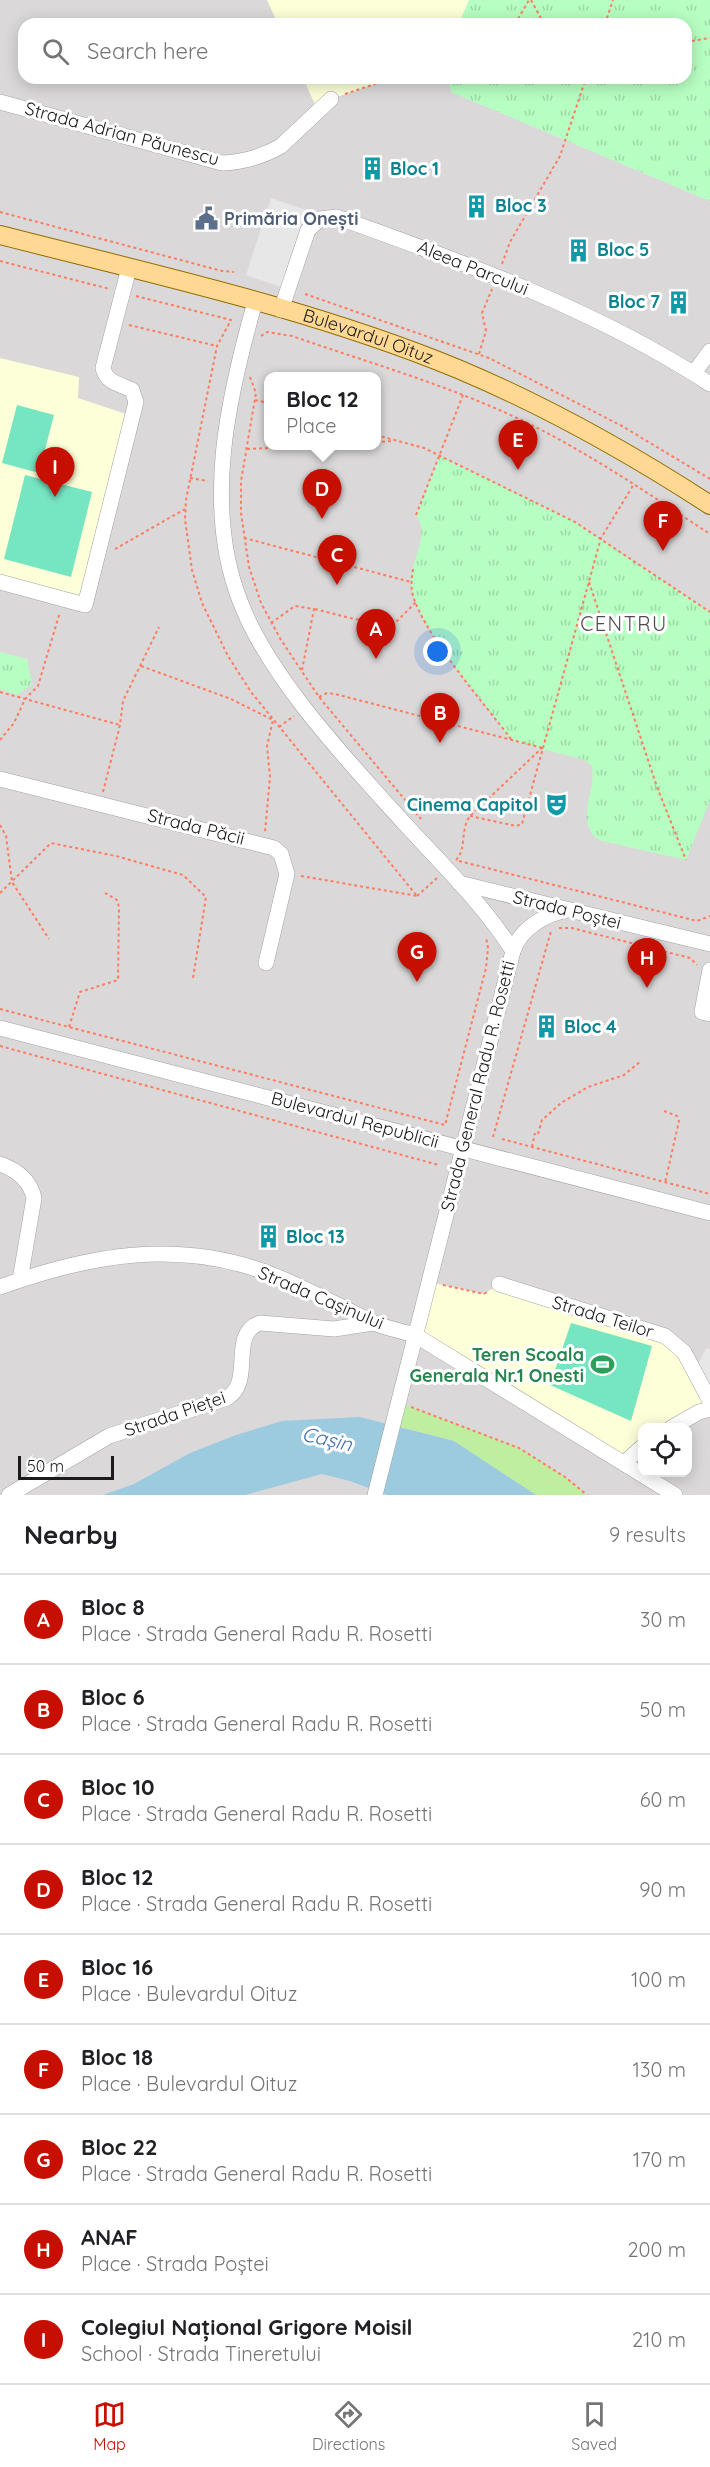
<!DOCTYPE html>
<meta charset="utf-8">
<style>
body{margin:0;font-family:Quicksand,sans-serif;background:#f2f2f2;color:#202124}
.controls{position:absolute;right:18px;bottom:18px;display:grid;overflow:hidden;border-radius:12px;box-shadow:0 3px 15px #0003}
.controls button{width:54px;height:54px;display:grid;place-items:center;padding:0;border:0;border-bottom:2px solid #e0e0e0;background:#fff;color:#202124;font:30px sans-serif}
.scale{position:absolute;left:18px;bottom:15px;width:96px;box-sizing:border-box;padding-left:6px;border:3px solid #1b1b1b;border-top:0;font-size:16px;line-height:21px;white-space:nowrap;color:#1b1b1b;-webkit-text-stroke:4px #fff;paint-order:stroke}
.you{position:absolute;left:438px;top:652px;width:21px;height:21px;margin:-15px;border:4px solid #fff;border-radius:50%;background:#1a73e8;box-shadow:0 0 0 9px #1a73e833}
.badge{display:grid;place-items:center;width:39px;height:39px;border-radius:50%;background:#c70f00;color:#fff;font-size:20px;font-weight:700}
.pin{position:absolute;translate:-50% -50px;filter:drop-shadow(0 2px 3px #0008)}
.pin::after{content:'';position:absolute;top:32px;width:21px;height:18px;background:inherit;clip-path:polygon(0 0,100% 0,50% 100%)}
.popup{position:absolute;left:264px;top:372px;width:117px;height:78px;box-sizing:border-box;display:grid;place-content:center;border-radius:12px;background:#fff;filter:drop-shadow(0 2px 4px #0005);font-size:20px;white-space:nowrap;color:#757577}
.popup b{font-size:22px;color:#202124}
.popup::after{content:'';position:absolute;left:50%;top:100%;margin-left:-12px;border:12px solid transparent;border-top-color:#fff}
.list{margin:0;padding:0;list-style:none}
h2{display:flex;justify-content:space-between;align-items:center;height:78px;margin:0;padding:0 24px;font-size:26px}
h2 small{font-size:20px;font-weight:400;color:#757577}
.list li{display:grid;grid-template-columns:39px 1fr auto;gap:18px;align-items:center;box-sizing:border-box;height:90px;padding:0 24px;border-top:2px solid #e0e0e0}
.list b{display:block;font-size:22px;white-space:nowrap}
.list p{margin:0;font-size:20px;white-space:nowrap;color:#757577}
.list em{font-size:20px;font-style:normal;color:#757577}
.icon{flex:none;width:33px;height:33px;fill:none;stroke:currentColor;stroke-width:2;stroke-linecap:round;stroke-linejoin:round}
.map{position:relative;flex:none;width:710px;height:1495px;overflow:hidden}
.search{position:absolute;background:#fff;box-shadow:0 3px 15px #0003;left:18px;right:18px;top:18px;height:66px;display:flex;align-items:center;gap:15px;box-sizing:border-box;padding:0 21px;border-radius:18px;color:#757577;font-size:22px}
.sheet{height:888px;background:#fff}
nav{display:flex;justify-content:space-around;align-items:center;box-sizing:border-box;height:84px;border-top:2px solid #e0e0e0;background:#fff;font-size:16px;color:#757577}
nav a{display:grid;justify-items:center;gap:3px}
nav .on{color:#c70f00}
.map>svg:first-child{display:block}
</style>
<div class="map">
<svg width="710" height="1495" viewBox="0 0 710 1495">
<defs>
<pattern id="park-tufts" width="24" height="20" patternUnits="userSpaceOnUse" patternTransform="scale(1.5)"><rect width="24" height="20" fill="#b7fec2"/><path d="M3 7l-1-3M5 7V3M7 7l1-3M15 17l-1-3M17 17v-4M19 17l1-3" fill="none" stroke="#9dd9a6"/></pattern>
</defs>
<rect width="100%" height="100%" fill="#eeeae0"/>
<!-- residential -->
<path fill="#dad8d8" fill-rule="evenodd" d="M0,0H469L459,24H24V78H448L452,92L710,201V1495H0ZM268,376H376V446H268ZM642,1428H688V1472H642Z"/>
<!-- education -->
<g fill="#fcffd8">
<polygon points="267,0 469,0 459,24 278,24"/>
<polygon points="303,78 393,78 334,98 318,111"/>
<polygon points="0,358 79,377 78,398 132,416 84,597 0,577"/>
<polygon points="429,1282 484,1294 499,1284 665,1336 708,1398 699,1412 671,1427 642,1428 642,1447 624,1463 415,1336"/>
</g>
<!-- grass -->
<polygon fill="#c0eea0" points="405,1405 519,1448 565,1477 586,1495 536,1495 454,1441 400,1427"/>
<!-- park -->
<g fill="url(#park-tufts)">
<polygon points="469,0 710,0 710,201 451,92 448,78 686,78 686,24 459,24"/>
<path d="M440,456L575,522L710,612V800L686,860L598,840C574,818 597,792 592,766L583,759C570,756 519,744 512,739C503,733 496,718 489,710C467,681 410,617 411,581C411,560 431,534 416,515Z"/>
<polygon points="0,652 27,659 32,684 17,695 0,689"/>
</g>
<!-- pitch -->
<g fill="#76e5c2">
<polygon points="17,405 54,415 39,473 2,463"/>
<polygon points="25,475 92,492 71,577 4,559"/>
<polygon points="571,1323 652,1346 631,1421 550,1385"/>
</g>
<!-- parking -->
<g fill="#e7e7e7">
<polygon points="271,198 306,210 281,287 246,275"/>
<polygon points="706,1348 710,1349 710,1400 695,1371"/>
</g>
<!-- water -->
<polygon fill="#9ccbe0" points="360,1417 454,1441 536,1495 387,1495 350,1481 322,1474 245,1495 103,1495 134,1484 190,1453 236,1435 282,1421"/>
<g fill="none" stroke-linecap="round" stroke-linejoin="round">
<defs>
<g id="minor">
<path d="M0,102L222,163C244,162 262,157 281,146L331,99"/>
<path d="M255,302C228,397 203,506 240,601C269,678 349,762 404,823C442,864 482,903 513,951"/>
<path d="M281,310L308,230L320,219L337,217C465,263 595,309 710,384"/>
<polyline points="694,373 710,351"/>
<path d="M0,582L85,605L136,402L132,390C120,384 106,383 103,368L129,268"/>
<polyline points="0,779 274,848 281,854 287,874 266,963"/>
<polyline points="459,883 710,944"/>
<polyline points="710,970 702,1012 710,1014"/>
<polyline points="0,1028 710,1213"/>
<path d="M0,1164C17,1170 30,1180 34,1198L20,1280"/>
<polyline points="499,1284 665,1336 684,1352 710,1401"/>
<path d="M0,1287C89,1255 176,1239 268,1273C304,1287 337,1305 372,1322C385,1328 401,1331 415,1335L675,1495"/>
<polyline points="671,1428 699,1412 710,1409"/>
<polyline points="624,1463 642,1447"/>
<path d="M9,1495L109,1436L227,1398C255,1381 228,1334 260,1323L334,1329L373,1323"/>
<path d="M375,1495L513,951C521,928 544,915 567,910"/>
</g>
<g id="major">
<path id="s1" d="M0,235C152,274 313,309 458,369C546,406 630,453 710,505"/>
</g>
</defs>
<!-- minor casing -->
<use href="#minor" stroke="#a2a2a2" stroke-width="16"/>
<!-- major casing -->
<use href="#major" stroke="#936d00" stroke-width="20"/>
<!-- path -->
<g stroke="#ff7c60" stroke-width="2" stroke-dasharray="3 3" stroke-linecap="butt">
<polyline points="531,0 544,24"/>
<polyline points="515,24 529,0"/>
<polyline points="605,24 613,0"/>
<polyline points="686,42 710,38"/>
<polyline points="345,94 393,78"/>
<polyline points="0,212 222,271 234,272"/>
<polyline points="0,261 110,289"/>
<polyline points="502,264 510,242 560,156 586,78"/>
<polyline points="305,294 489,358 622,426 710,479"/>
<polyline points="136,296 231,320 217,346 186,500 185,519 192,570 202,603 228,656 251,692 417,896"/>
<polyline points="129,325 217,346"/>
<path d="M261,336L267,332L292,336C364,361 437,382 506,413C578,445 644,491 710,534"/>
<polyline points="479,354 486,331 482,313 492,289"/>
<polyline points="250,377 256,393 241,481 241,513 249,567 261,603 281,640 319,697 421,819"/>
<polyline points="255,400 268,403"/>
<polyline points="376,435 424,448 575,522 710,612"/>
<polyline points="376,442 394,441"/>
<polyline points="247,449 309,446"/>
<polyline points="190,478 208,481"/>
<polyline points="416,515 463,395"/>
<polyline points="244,538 411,582"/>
<polyline points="115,549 185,509"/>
<path d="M413,569C412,577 411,584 412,592C422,633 484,703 511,739"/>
<polyline points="589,582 657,787 686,860"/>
<polyline points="315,609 354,619 394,624 416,602"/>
<polyline points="271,623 295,606 314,609 302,670"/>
<polyline points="141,666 231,699 273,720 267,746 270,777 265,832"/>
<polyline points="0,692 120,725"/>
<polyline points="319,697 327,693 335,694 543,748"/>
<polyline points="279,727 294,716"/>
<polyline points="0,740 14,723 25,699 38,686 60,612"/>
<polyline points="103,792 120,725 123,701 159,627"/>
<polyline points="470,816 516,826 522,824 601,538 634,484"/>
<polyline points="0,825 6,836 12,882 49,939"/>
<path d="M456,860C467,849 460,829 470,816L542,748"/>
<polyline points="459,861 697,921 710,916"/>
<polyline points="301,876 417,896"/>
<polyline points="0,893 51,843 116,856 183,875 206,897 193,978"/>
<polyline points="417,896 437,878"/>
<polyline points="559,928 572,928 690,958 697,965"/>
<polyline points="0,1009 445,1125 486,968 488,948 486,937"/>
<polyline points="69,1027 80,992 118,980 119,907 117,900 105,893"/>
<polyline points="0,1046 439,1165"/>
<polyline points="664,1111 677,1116 679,1121 665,1183"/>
<polyline points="538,1134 542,1120 561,1103 588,1087 624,1075 641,1061"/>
<polyline points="493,1137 551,931"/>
<polyline points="502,1139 710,1194"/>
<polyline points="532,1147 535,1133"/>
<polyline points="443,1285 484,1294 489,1291"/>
<polyline points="411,1407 519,1448 565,1477 587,1495"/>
</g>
<!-- minor -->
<use href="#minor" stroke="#fff" stroke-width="15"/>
<!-- major -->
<use href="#major" stroke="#ffd994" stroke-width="18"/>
</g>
<!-- icons -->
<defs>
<symbol id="building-bare" viewBox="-9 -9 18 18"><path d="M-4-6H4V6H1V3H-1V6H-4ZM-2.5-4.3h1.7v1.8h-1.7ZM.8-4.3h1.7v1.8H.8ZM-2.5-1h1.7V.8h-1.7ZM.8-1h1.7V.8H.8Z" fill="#0f9aa8" stroke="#fff" stroke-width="2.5" paint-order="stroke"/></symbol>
<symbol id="civic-bare" viewBox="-9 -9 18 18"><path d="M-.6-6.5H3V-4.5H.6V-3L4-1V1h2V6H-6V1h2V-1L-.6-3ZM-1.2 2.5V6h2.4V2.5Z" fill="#5c6f8a" stroke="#fff" stroke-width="2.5" paint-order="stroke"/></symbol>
<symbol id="theatre-bare" viewBox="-9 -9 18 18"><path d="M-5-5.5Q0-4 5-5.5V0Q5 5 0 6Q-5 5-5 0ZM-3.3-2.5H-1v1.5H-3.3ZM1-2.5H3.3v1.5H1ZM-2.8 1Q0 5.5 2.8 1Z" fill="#0f9aa8" stroke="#fff" stroke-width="2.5" paint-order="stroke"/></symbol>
<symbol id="stadium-bare" viewBox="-9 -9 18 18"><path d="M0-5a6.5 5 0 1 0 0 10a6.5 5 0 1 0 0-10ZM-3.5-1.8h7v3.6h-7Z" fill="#2e9e5b" stroke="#fff" stroke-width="2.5" paint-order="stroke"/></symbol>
</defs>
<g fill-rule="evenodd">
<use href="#building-bare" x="356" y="152" width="33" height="33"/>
<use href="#building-bare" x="460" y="190" width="33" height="33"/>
<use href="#civic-bare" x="190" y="202" width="33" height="33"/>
<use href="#building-bare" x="562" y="234" width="33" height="33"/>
<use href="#building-bare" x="662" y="286" width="33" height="33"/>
<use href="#theatre-bare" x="540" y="788" width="33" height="33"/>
<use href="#building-bare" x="530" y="1010" width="33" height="33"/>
<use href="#building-bare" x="252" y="1220" width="33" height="33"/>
<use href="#stadium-bare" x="586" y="1348" width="33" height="33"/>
</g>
<g text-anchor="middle" stroke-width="6" stroke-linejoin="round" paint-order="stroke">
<!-- street labels -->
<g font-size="18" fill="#1b1b1b" stroke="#fff">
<text transform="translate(122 134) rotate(15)" y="6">Strada Adrian Păunescu</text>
<text transform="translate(473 268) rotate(22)" y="6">Aleea Parcului</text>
<text dy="6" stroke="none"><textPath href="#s1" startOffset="382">Bulevardul Oituz</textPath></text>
<text transform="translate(196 827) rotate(14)" y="6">Strada Păcii</text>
<text transform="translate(567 910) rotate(14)" y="6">Strada Poștei</text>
<text transform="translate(478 1086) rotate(-76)" y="6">Strada General Radu R. Rosetti</text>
<text transform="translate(355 1120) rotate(15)" y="6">Bulevardul Republicii</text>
<text transform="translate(321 1298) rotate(23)" y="6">Strada Cașinului</text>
<text transform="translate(603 1317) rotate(17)" y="6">Strada Teilor</text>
<text transform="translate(175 1414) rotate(-19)" y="6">Strada Pieței</text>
</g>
<!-- culture labels -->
<g font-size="18" font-weight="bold" fill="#0d838f" stroke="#fff" text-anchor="start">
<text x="390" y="175">Bloc 1</text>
<text x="495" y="212">Bloc 3</text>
<text x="597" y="256">Bloc 5</text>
<text x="660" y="308" text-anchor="end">Bloc 7</text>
<text x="538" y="811" text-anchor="end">Cinema Capitol</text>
<text x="564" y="1033">Bloc 4</text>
<text x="286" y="1243">Bloc 13</text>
</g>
<!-- service labels -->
<g font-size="18" font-weight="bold" fill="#4e5e75" stroke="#fff" text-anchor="start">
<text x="224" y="225">Primăria Onești</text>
</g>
<!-- leisure labels -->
<g font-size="18" font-weight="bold" fill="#27864d" stroke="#fff" text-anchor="end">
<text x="584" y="1361">Teren Scoala<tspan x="584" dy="21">Generala Nr.1 Onesti</tspan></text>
</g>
<!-- neighbourhood labels -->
<g font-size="20" letter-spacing="1.5" fill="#4e4e4e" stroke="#fff">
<text x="624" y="631">CENTRU</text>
</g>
<!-- water labels -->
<g font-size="20" font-style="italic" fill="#4171b2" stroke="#fff">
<text transform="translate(327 1439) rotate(13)" y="7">Cașin</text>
</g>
</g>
</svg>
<div class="controls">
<button><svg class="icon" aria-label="locate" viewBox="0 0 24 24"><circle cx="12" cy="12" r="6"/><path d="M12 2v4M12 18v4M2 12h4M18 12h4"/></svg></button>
</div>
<div class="scale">50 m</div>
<div class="you"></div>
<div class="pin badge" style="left:376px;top:659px">A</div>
<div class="pin badge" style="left:440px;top:743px">B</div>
<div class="pin badge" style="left:337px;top:585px">C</div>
<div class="pin badge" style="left:322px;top:519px">D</div>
<div class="popup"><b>Bloc 12</b>Place</div>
<div class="pin badge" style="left:518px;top:470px">E</div>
<div class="pin badge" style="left:663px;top:551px">F</div>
<div class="pin badge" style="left:417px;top:982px">G</div>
<div class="pin badge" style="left:647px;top:988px">H</div>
<div class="pin badge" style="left:55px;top:497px">I</div>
<div class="search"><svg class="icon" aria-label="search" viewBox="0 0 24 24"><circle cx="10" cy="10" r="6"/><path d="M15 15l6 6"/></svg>Search here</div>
</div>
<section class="sheet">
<h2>Nearby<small>9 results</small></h2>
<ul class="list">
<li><span class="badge">A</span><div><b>Bloc 8</b><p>Place · Strada General Radu R. Rosetti</p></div><em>30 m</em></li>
<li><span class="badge">B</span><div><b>Bloc 6</b><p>Place · Strada General Radu R. Rosetti</p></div><em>50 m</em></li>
<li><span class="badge">C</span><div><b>Bloc 10</b><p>Place · Strada General Radu R. Rosetti</p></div><em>60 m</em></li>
<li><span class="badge">D</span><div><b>Bloc 12</b><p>Place · Strada General Radu R. Rosetti</p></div><em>90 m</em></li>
<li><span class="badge">E</span><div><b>Bloc 16</b><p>Place · Bulevardul Oituz</p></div><em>100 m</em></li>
<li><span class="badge">F</span><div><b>Bloc 18</b><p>Place · Bulevardul Oituz</p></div><em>130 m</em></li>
<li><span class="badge">G</span><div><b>Bloc 22</b><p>Place · Strada General Radu R. Rosetti</p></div><em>170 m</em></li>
<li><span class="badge">H</span><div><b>ANAF</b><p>Place · Strada Poștei</p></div><em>200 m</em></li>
<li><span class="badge">I</span><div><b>Colegiul Național Grigore Moisil</b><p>School · Strada Tineretului</p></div><em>210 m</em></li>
</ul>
</section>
<nav>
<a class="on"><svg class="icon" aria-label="map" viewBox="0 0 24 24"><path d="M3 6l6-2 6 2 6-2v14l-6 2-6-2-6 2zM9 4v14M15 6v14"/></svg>Map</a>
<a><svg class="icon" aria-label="directions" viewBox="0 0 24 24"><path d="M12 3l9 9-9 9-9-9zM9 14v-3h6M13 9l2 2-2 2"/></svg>Directions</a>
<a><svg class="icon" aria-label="saved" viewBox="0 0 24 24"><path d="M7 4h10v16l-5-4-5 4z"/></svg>Saved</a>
</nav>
